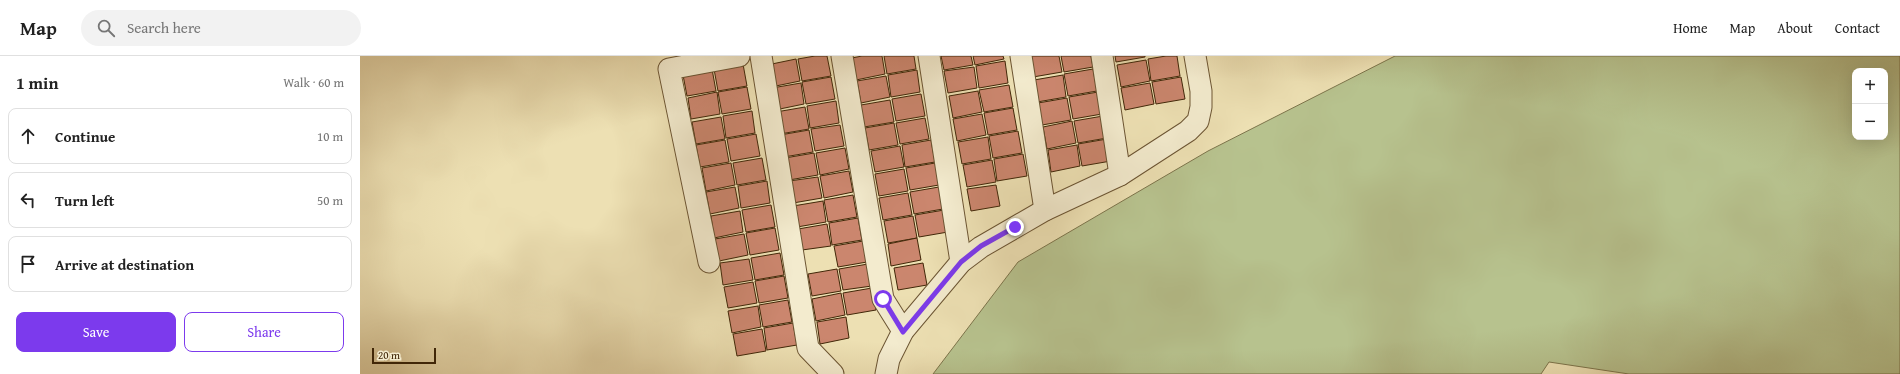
<!DOCTYPE html>
<meta charset="utf-8">
<style>
body{margin:0;font-family:"Gentium Book Plus",serif;background:#f2f2f2;color:#222}
.controls{position:absolute;right:12px;top:12px;display:grid;overflow:hidden;border-radius:8px;box-shadow:0 4px 16px #0002}
.controls button{width:36px;height:36px;display:grid;place-items:center;padding:0;border:0;border-bottom:1px solid #e0e0e0;background:#fff;color:#222;font:20px sans-serif}
.scale{position:absolute;left:12px;bottom:10px;width:64px;box-sizing:border-box;padding-left:4px;border:2px solid #412708;border-top:0;font-size:11px;line-height:14px;white-space:nowrap;color:#412708;-webkit-text-stroke:3px #f3ebce;paint-order:stroke}
.stop{position:absolute;width:12px;height:12px;margin:-9px;border:3px solid #7c3aed;border-radius:50%;background:#fff}
.stop.end{background:#7c3aed;border-color:#fff;box-shadow:0 1px 4px #0008}
.list{margin:0;padding:0;list-style:none}
h2{display:flex;justify-content:space-between;align-items:center;height:52px;margin:0;padding:0 16px;font-size:17px}
h2 small{font-size:13px;font-weight:400;color:#767676}
.list li{display:grid;grid-template-columns:26px 1fr auto;gap:12px;align-items:center;box-sizing:border-box;height:56px;margin:0 8px 8px;padding:0 8px;border:1px solid #e0e0e0;border-radius:8px}
.list b{display:block;font-size:15px;white-space:nowrap}
.list em{font-size:13px;font-style:normal;color:#767676}
.actions{display:flex;gap:8px;padding:12px 16px}
.actions a{flex:1;padding:9px 0;border:1px solid #7c3aed;border-radius:8px;text-align:center;font-size:14px;color:#7c3aed}
.actions .main{background:#7c3aed;color:#fff}
.icon{flex:none;width:22px;height:22px;fill:none;stroke:currentColor;stroke-width:2;stroke-linecap:round;stroke-linejoin:round}
.map{position:relative;flex:none;width:1540px;height:318px;overflow:hidden}
header{display:flex;align-items:center;gap:24px;box-sizing:border-box;height:56px;padding:0 20px;background:#fff;border-bottom:1px solid #e0e0e0}
header strong{font-size:19px}
nav{display:flex;gap:22px;margin-inline-start:auto;font-size:14px}
.search{width:280px;height:36px;background:#f2f2f2;display:flex;align-items:center;gap:10px;box-sizing:border-box;padding:0 14px;border-radius:22px;color:#767676;font-size:15px}
main{display:flex}
aside{flex:1;background:#fff}
.map>svg:first-child{display:block}
</style>
<header>
<strong>Map</strong>
<div class="search"><svg class="icon" aria-label="search" viewBox="0 0 24 24"><circle cx="10" cy="10" r="6"/><path d="M15 15l6 6"/></svg>Search here</div>
<nav><a>Home</a><a>Map</a><a>About</a><a>Contact</a></nav>
</header>
<main>
<aside>
<h2>1 min<small>Walk · 60 m</small></h2>
<ul class="list">
<li><svg class="icon" aria-label="ahead" viewBox="0 0 24 24"><path d="M12 20V5M6 11l6-6 6 6"/></svg><div><b>Continue</b></div><em>10 m</em></li>
<li><svg class="icon" aria-label="left" viewBox="0 0 24 24"><path d="M17 20v-9H6M10 6l-5 5 5 5"/></svg><div><b>Turn left</b></div><em>50 m</em></li>
<li><svg class="icon" aria-label="arrive" viewBox="0 0 24 24"><path d="M6 21V4h12l-3 4 3 4H6"/></svg><div><b>Arrive at destination</b></div></li>
</ul>
<div class="actions"><a class="main">Save</a><a>Share</a></div>
</aside>
<div class="map">
<svg width="1540" height="318" viewBox="0 0 1540 318">
<rect width="100%" height="100%" fill="#ede0b3"/>
<filter id="stains"><feTurbulence type="fractalNoise" baseFrequency=".005" numOctaves="4"/><feColorMatrix values="0 0 0 0 .2 0 0 0 0 .09 0 0 0 0 .02 0 0 0 .5 -.17"/></filter>
<radialGradient id="worn" r=".72"><stop offset=".6" stop-color="#630" stop-opacity="0"/><stop offset="1" stop-color="#630" stop-opacity=".3"/></radialGradient>
<!-- green -->
<path fill="#b7c28e" stroke="#7c744b" fill-rule="evenodd" d="M1035,0H1540V318H1269L1189,306L1181,318H573L658,206L848,95ZM1495,15H1525V81H1495Z"/>
<!-- building -->
<g fill="#cb866e" stroke="#412708">
<polygon points="455,0 467,0 471,20 442,25 438,3"/>
<polygon points="502,0 522,0 525,18 496,24 492,2"/>
<polygon points="524,0 554,0 556,13 527,18"/>
<polygon points="581,0 611,0 613,9 584,14"/>
<polygon points="613,0 643,0 644,3 615,9"/>
<polygon points="669,0 699,0 702,16 673,21"/>
<polygon points="701,0 731,0 733,11 704,16"/>
<polygon points="755,0 785,0 785,1 756,6"/>
<polygon points="806,0 817,0 820,20 791,25 788,3"/>
<polygon points="436,3 440,25 411,31 407,9"/>
<polygon points="786,4 790,25 761,31 757,9"/>
<polygon points="645,5 648,27 619,32 616,10"/>
<polygon points="383,8 387,30 358,35 354,13"/>
<polygon points="614,11 617,32 588,37 584,15"/>
<polygon points="352,13 356,35 327,40 323,19"/>
<polygon points="733,13 737,35 708,40 704,18"/>
<polygon points="557,14 560,36 531,41 528,19"/>
<polygon points="703,19 706,41 677,46 674,24"/>
<polygon points="526,20 530,41 501,47 497,25"/>
<polygon points="471,21 475,43 446,48 442,26"/>
<polygon points="821,21 825,43 796,48 792,26"/>
<polygon points="441,27 444,48 415,54 412,32"/>
<polygon points="790,27 794,48 765,54 761,32"/>
<polygon points="649,29 653,51 624,56 619,34"/>
<polygon points="387,31 391,53 362,58 358,36"/>
<polygon points="618,35 622,56 593,62 589,40"/>
<polygon points="357,36 360,58 331,63 328,42"/>
<polygon points="738,36 742,58 713,63 709,41"/>
<polygon points="561,38 565,60 536,65 532,43"/>
<polygon points="707,42 711,64 682,69 678,47"/>
<polygon points="530,44 534,66 504,71 501,49"/>
<polygon points="476,45 479,67 450,72 447,50"/>
<polygon points="445,51 449,73 420,78 416,56"/>
<polygon points="653,52 657,74 628,79 624,57"/>
<polygon points="392,55 395,77 366,82 363,60"/>
<polygon points="622,58 626,79 597,85 593,63"/>
<polygon points="743,60 747,82 718,87 714,65"/>
<polygon points="361,61 365,83 336,88 332,66"/>
<polygon points="565,62 569,83 540,88 536,67"/>
<polygon points="712,65 716,87 687,93 683,71"/>
<polygon points="534,67 538,89 509,94 505,72"/>
<polygon points="480,69 484,90 455,95 451,73"/>
<polygon points="449,74 453,96 424,101 420,79"/>
<polygon points="658,75 662,97 633,102 629,80"/>
<polygon points="396,78 400,100 371,105 367,83"/>
<polygon points="628,81 631,103 602,108 598,86"/>
<polygon points="747,83 751,105 722,110 718,88"/>
<polygon points="365,84 369,106 340,111 336,89"/>
<polygon points="571,84 575,106 545,111 542,89"/>
<polygon points="717,89 720,110 691,116 688,94"/>
<polygon points="540,90 544,111 515,116 511,95"/>
<polygon points="485,92 489,113 460,119 456,97"/>
<polygon points="454,97 458,119 429,124 425,102"/>
<polygon points="663,98 667,120 637,125 634,103"/>
<polygon points="402,102 406,124 377,129 373,107"/>
<polygon points="632,104 636,126 607,131 603,109"/>
<polygon points="371,107 375,129 346,135 342,112"/>
<polygon points="575,107 579,129 550,134 546,112"/>
<polygon points="544,113 548,135 519,140 515,118"/>
<polygon points="489,115 493,136 464,142 460,120"/>
<polygon points="458,121 462,142 433,147 429,125"/>
<polygon points="407,125 410,147 381,152 378,130"/>
<polygon points="636,129 640,150 611,155 607,133"/>
<polygon points="375,131 379,152 350,158 346,136"/>
<polygon points="579,131 583,153 554,158 550,136"/>
<polygon points="548,137 552,159 523,164 519,142"/>
<polygon points="493,139 497,161 468,166 464,144"/>
<polygon points="463,145 466,166 437,171 433,150"/>
<polygon points="411,149 415,171 386,176 382,154"/>
<polygon points="584,154 588,176 559,181 555,159"/>
<polygon points="380,155 383,176 354,182 351,160"/>
<polygon points="553,160 557,182 528,187 524,165"/>
<polygon points="498,162 502,184 472,189 469,167"/>
<polygon points="467,168 471,190 442,194 438,173"/>
<polygon points="415,172 419,194 390,199 386,177"/>
<polygon points="384,178 388,199 359,205 355,183"/>
<polygon points="557,182 561,204 531,210 528,188"/>
<polygon points="503,185 507,206 478,211 474,190"/>
<polygon points="420,197 424,219 395,224 391,202"/>
<polygon points="389,203 393,224 363,229 360,207"/>
<polygon points="563,207 567,229 538,234 534,212"/>
<polygon points="508,208 512,230 483,234 479,213"/>
<polygon points="477,213 481,235 452,240 448,218"/>
<polygon points="424,220 428,242 399,247 395,225"/>
<polygon points="393,226 397,247 368,252 364,231"/>
<polygon points="512,232 516,254 487,259 483,237"/>
<polygon points="481,237 485,259 456,265 452,243"/>
<polygon points="428,244 432,266 403,271 399,249"/>
<polygon points="398,250 401,271 372,277 368,255"/>
<polygon points="486,261 489,282 460,288 457,266"/>
<polygon points="433,267 437,289 407,294 404,272"/>
<polygon points="402,273 406,295 377,300 373,278"/>
</g>
<g fill="none" stroke-linecap="round" stroke-linejoin="round">
<defs>
<g id="minor">
<polyline points="401,0 448,292 473,318"/>
<polyline points="482,0 523,243 543,275"/>
<polyline points="569,0 601,206"/>
<polyline points="661,0 685,154"/>
<polyline points="742,0 760,119"/>
<polyline points="349,206 309,13 379,0"/>
<polyline points="526,318 529,303 543,275 601,206 621,191 685,154 760,119 828,75 838,65 841,51 841,35 835,0"/>
</g>
</defs>
<!-- minor casing -->
<use href="#minor" stroke="#6c5533" stroke-width="23"/>
<!-- minor -->
<use href="#minor" stroke="#f3ebce" stroke-width="21"/>
</g>
<g fill="none" stroke-linecap="round" stroke-linejoin="round">
<!-- route -->
<polyline stroke="#7c3aed" stroke-width="5" points="523,243 543,276 601,206 621,190 655,171"/>
</g>
<rect width="100%" height="100%" filter="url(#stains)"/>
<rect width="100%" height="100%" fill="url(#worn)"/>
</svg>
<div class="controls">
<button>+</button>
<button>−</button>
</div>
<div class="scale">20 m</div>
<div class="stop" style="left:523px;top:243px"></div>
<div class="stop end" style="left:655px;top:171px"></div>
</div>
</main>
